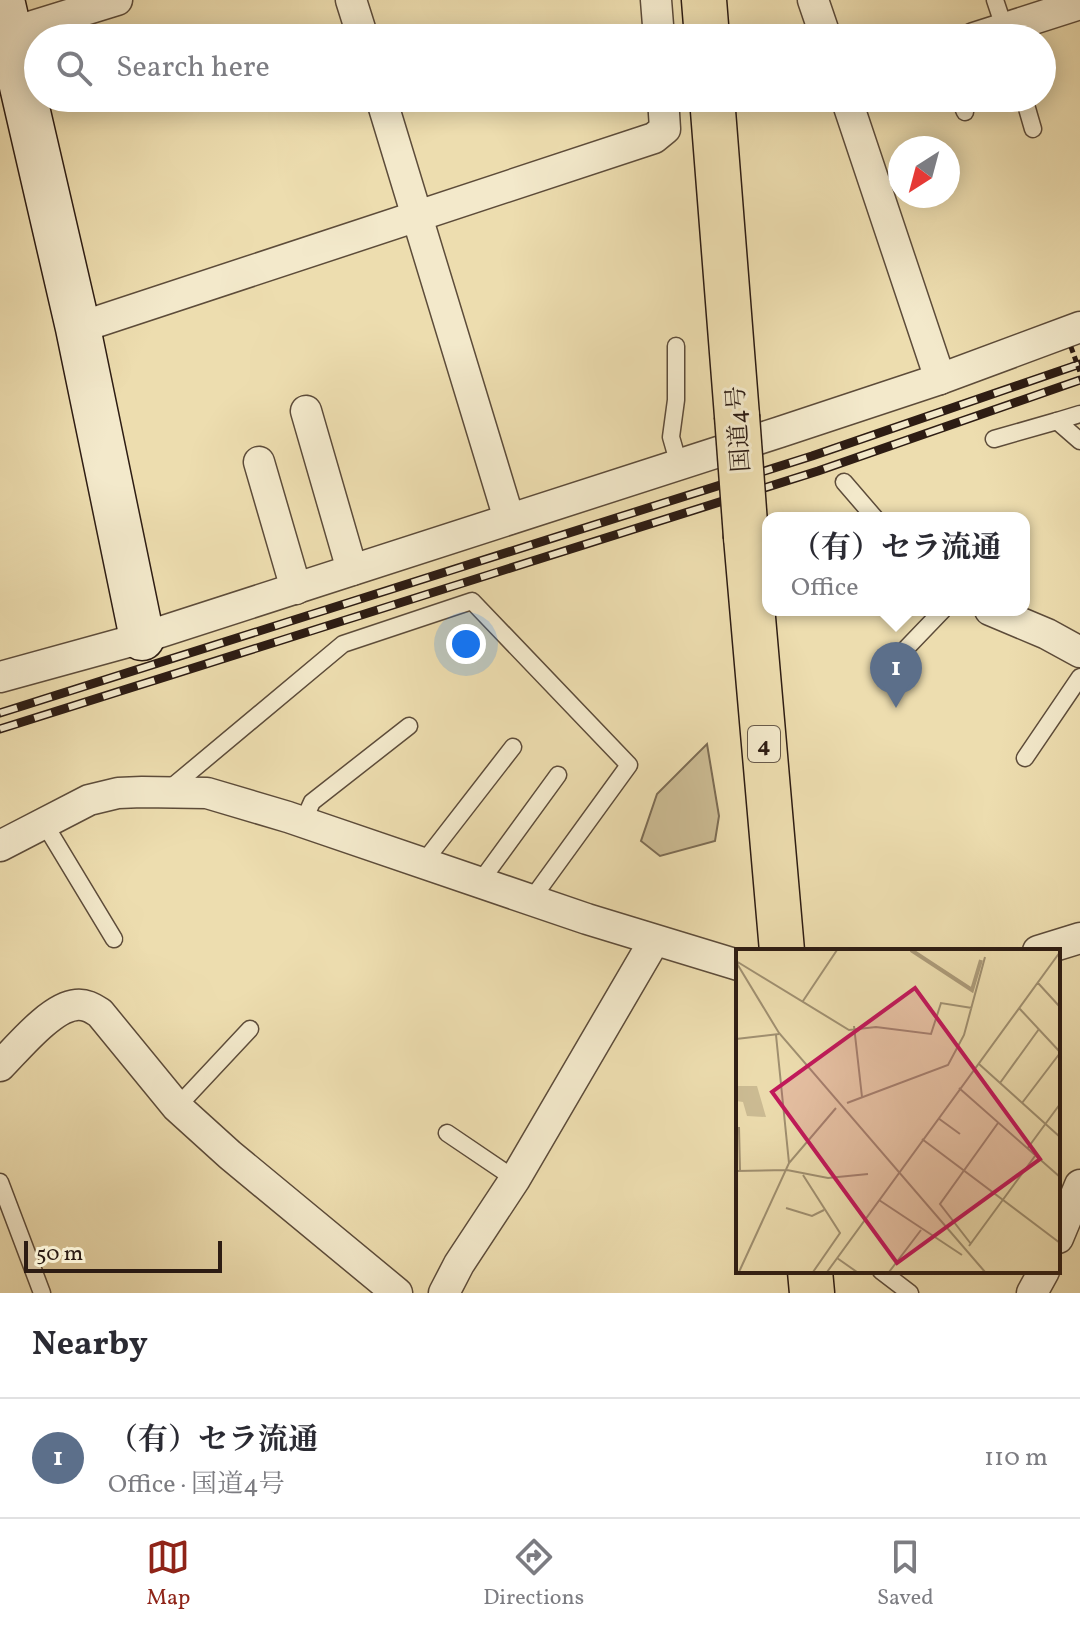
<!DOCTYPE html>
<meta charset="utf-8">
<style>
body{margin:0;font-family:Vollkorn,"Noto Serif JP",serif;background:#f2f2f3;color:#2b2b33}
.compass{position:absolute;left:888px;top:136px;width:72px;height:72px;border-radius:50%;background:#fff;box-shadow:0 4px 20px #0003;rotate:216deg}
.scale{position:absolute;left:24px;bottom:20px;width:198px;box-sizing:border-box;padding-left:8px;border:4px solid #2d1c13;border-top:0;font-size:22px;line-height:28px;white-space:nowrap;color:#2d1c13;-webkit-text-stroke:6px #f3e9cb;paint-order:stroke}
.you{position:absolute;left:466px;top:644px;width:28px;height:28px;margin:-20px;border:6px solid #fff;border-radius:50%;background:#1a73e8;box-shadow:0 0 0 12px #1a73e833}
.badge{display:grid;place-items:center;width:52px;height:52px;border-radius:50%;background:#8f2418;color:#fff;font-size:26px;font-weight:700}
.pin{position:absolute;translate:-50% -66px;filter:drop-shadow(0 2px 4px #0008)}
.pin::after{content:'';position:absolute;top:42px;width:28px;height:24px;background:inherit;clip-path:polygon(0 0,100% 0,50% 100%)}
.popup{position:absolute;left:762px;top:512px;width:268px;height:104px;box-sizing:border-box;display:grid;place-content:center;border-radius:16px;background:#fff;filter:drop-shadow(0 2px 6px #0005);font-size:26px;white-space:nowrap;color:#7c7c81}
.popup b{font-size:30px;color:#2b2b33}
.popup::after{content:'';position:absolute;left:50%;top:100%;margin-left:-16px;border:16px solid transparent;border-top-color:#fff}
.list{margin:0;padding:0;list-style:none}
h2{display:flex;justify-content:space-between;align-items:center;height:104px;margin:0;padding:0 32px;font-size:34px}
h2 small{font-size:26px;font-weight:400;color:#7c7c81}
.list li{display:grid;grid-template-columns:52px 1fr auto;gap:24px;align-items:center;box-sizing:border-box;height:120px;padding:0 32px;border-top:2px solid #e1e1e2}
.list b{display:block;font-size:30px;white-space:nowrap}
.list p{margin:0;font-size:26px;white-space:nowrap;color:#7c7c81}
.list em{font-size:26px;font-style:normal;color:#7c7c81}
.icon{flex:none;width:44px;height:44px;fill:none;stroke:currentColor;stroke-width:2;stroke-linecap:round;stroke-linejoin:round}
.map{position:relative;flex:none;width:1080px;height:1293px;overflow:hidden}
.search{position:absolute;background:#fff;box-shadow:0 4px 20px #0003;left:24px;right:24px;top:24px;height:88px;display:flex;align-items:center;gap:20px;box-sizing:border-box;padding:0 28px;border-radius:44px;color:#7c7c81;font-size:30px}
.sheet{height:224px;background:#fff}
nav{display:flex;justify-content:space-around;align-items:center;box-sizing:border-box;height:112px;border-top:2px solid #e1e1e2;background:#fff;font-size:22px;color:#7c7c81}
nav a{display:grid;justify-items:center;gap:4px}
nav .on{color:#8f2418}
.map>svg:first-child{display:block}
</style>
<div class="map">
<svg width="1080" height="1293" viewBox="0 0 1080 1293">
<rect width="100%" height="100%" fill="#edddaf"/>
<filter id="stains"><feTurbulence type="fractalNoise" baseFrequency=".0025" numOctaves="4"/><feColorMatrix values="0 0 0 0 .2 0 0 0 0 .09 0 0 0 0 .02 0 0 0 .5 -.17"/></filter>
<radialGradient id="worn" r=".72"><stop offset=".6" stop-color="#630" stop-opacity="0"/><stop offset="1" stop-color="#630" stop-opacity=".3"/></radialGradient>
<!-- green -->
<polygon fill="#ccbc94" stroke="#7c6c54" stroke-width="2" points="707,744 719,816 715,841 660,856 641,841 657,794"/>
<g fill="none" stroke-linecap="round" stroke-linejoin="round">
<defs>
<g id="lane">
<polyline points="995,0 1006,33"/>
<polyline points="959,98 965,112"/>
<polyline points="1024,98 1033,129"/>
<polyline points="676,346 676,400 671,437 679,465"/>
<polyline points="1080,414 1057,421 1080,441"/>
<polyline points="994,439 1057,421"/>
<polyline points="844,482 875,518"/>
<polyline points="895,660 943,610"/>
<polyline points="1025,758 1080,677"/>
<polyline points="167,791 343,644 472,601 629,765 531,900"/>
<polyline points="303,822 312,802 409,726"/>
<polyline points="44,823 114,939"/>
<polyline points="423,863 513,747"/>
<polyline points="480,882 558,775"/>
<polyline points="177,1107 250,1029"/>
<polyline points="447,1133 515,1179"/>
<polyline points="0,1182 42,1293"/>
<polyline points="881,1271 910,1293"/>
</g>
<g id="street">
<polyline points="351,0 363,38"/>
<polyline points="656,0 659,38"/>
<polyline points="813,0 826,38"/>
<polyline points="10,33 117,0"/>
<polyline points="974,38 1080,4"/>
<polyline points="381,98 509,519"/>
<polyline points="846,98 940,379"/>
<polyline points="78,328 654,138 665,129 663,98"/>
<polyline points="306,411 352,570"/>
<polyline points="259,462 296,589"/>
<polyline points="990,610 1047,634 1080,652"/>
<polyline points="0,677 142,638 780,432 940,379 1080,327"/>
<polyline points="0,846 89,800 118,793 142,792 207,793 288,817 587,919 738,965"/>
<polyline points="1038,951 1080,938"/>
<path d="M0,1066C17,1049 51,1007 76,1005C86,1004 92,1008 100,1013L177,1107L230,1155L397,1293"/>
<polyline points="1058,1238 1080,1185"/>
<polyline points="444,1293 459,1264 515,1179 654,941"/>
<polyline points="1032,1293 1044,1271"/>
</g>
<polyline id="secondary" points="2,0 78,328 142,638"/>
<g id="highway">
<polyline points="704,0 707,38"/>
<polyline points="712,98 737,416"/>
<polyline points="746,537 782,951"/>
<polyline points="810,1271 812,1293"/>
</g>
</defs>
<!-- lane casing -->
<use href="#lane" stroke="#5d4c3a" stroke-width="19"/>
<!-- street casing -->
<use href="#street" stroke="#5d4c3a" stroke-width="33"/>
<!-- secondary casing -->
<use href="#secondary" stroke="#2d1c13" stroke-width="47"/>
<!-- highway casing -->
<use href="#highway" stroke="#2d1c13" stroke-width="47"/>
<!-- lane -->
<use href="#lane" stroke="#f3e9cb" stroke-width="16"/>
<!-- street -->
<use href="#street" stroke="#f3e9cb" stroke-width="30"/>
<!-- secondary -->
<use href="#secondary" stroke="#f3e9cb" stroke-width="44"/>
<!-- highway -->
<use href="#highway" stroke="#edddaf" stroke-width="44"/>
<defs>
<g id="rail">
<polyline points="0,713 812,456 1080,364"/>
<polyline points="0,729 818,471 1080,380"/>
</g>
</defs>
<!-- rail casing -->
<use href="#rail" stroke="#2d1c13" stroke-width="9"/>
<!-- rail -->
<use href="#rail" stroke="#f3e9cb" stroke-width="6" stroke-dasharray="18" stroke-linecap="butt"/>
<defs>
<polyline id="highway-bridge" points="737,416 746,537"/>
</defs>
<!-- highway-bridge casing -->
<use href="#highway-bridge" stroke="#2d1c13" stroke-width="47" stroke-linecap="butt"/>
<!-- path-bridge -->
<polyline stroke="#2d1c13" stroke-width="5" stroke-dasharray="6 4" stroke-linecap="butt" points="1071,347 1080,372"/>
<!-- highway-bridge -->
<use href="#highway-bridge" stroke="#edddaf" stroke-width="44"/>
</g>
<g text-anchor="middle" stroke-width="6" stroke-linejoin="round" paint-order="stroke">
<!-- shield labels -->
<rect fill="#f3e9cb" stroke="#685a4a" stroke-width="2" x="748" y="726" width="32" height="36" rx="6"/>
<g font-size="22" font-weight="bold" fill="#2d1c13">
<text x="764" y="752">4</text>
</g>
<!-- street labels -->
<g font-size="24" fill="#2d1c13" stroke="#f3e9cb">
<text transform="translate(738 429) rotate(-94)" y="8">国道4号</text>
</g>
</g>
<!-- overview -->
<g transform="translate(736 949)">
<rect width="324" height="324" fill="#edddaf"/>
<path d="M0,137H21L30,168L11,167L7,153L0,152Z" fill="#ccbc94"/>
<path fill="none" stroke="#ac9b7a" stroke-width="4" d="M175,1L236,41L245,11"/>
<path fill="none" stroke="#a09071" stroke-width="2" d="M0,12L113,81L140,78L195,85L205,54L236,59M0,13L43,84L249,323M302,34L324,58M67,52L101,1M283,59L324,103M118,77L126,148M40,86L53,214M0,90L43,85M243,115L324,188M264,134L303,80M223,139L324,228M111,154L212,116L228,86L249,8M286,154L324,104M202,169L224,185M3,178L4,222M186,190L324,294M291,200L324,155M0,222L51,221L92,229L132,225M67,226L104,284L77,323M143,251L226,306M50,259L76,267L88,261M235,295L204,255L262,174M233,297L299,207M101,309L121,323M3,323L53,214L100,159M91,323L324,3M153,323L185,281"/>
<path fill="#c2185b" fill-opacity="0.15" stroke="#c2185b" stroke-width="4" d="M179,39L304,210L161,314L36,143Z"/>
<rect width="324" height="324" fill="none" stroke="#2d1c13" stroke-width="4"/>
</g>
<rect width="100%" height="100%" filter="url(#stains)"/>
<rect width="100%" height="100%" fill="url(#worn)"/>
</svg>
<svg class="compass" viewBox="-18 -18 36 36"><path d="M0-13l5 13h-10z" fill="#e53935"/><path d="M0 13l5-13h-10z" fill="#7c7c81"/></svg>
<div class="scale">50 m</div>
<div class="you"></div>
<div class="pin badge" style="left:896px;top:708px;background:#5c6f8a">1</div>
<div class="popup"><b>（有）セラ流通</b>Office</div>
<div class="search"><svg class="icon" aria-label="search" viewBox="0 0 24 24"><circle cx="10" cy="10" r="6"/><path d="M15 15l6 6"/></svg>Search here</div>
</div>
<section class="sheet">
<h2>Nearby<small></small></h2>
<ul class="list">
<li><span class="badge" style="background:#5c6f8a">1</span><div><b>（有）セラ流通</b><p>Office · 国道4号</p></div><em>110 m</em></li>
</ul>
</section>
<nav>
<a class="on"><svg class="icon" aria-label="map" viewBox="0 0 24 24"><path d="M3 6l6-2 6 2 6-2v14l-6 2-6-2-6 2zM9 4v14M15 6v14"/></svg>Map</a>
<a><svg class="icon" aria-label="directions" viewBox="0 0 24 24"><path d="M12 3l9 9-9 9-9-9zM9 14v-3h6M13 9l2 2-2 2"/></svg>Directions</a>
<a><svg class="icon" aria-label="saved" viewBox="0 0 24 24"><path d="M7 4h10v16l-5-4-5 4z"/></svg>Saved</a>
</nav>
